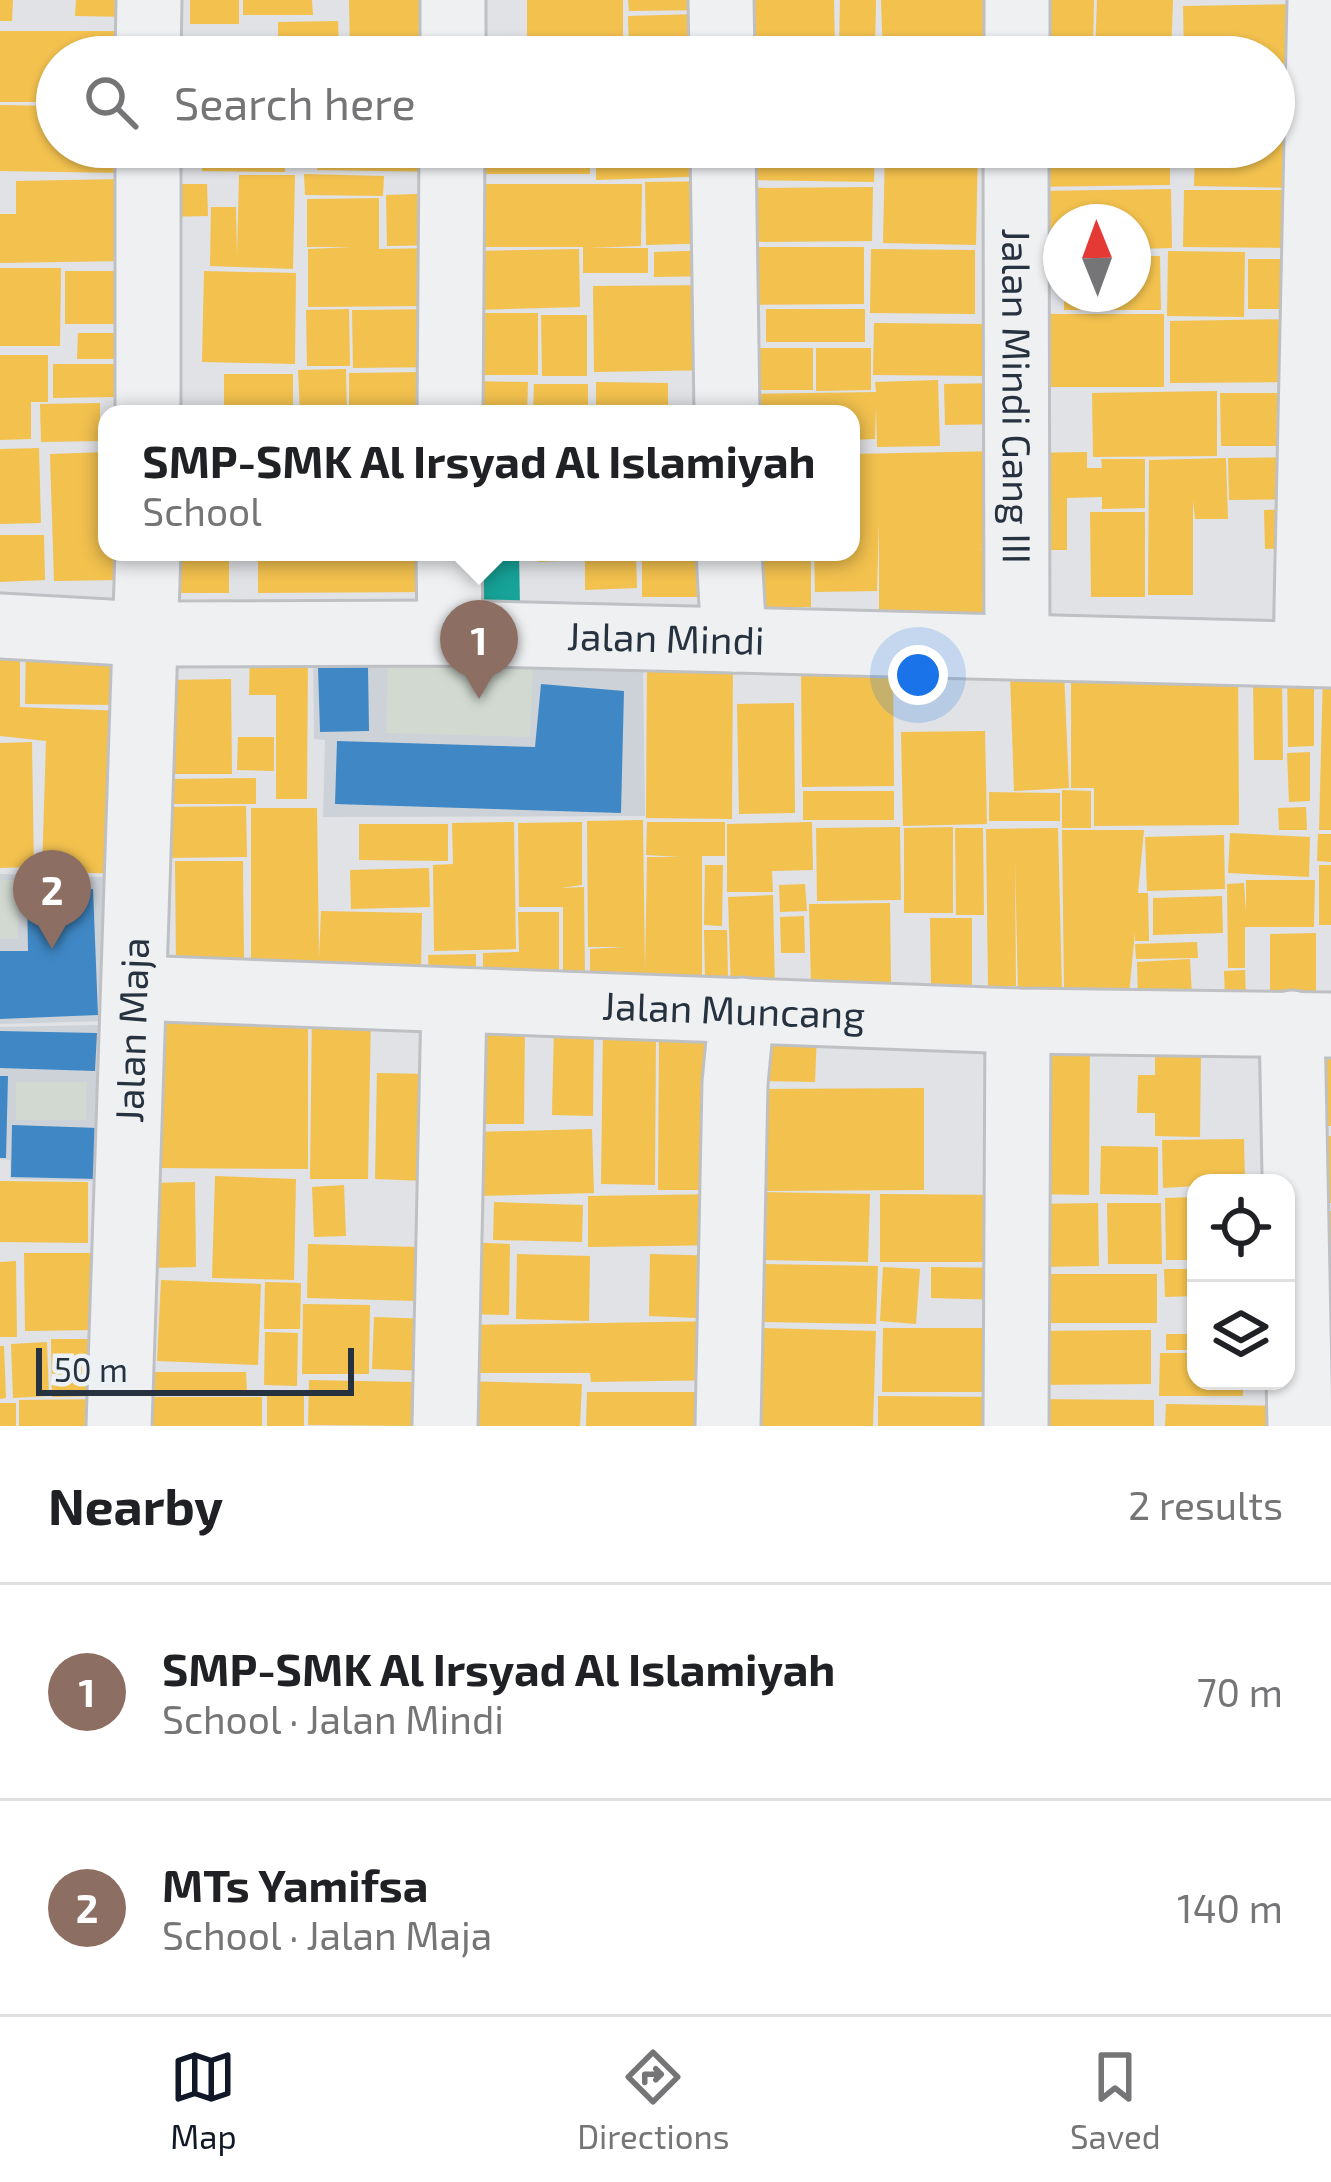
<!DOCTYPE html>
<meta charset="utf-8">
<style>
body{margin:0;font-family:"Exo 2",sans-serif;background:#f6f6f6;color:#202124}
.controls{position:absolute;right:36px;bottom:36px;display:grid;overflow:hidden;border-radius:24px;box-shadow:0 3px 9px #0004}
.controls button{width:108px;height:108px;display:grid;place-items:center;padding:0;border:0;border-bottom:3px solid #e0e0e0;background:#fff;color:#202124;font:60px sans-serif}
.compass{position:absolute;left:1043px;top:204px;width:108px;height:108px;border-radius:50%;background:#fff;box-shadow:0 3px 9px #0004;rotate:359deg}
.scale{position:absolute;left:36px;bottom:30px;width:318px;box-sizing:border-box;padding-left:12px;border:6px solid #26323f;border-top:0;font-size:33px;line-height:42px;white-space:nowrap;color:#26323f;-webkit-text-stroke:9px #ecf1f5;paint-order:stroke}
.you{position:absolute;left:918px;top:675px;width:42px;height:42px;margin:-30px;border:9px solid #fff;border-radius:50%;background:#1a73e8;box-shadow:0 0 0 18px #1a73e833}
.badge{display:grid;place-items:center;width:78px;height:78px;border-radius:50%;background:#111827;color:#fff;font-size:39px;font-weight:700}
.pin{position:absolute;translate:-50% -99px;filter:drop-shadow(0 3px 6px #0008)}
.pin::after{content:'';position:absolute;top:63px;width:42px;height:36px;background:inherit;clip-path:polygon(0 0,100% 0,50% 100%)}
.popup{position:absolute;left:98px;top:405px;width:762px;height:156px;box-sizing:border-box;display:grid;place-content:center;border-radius:24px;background:#fff;filter:drop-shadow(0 3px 9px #0005);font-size:39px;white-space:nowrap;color:#757577}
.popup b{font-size:45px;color:#202124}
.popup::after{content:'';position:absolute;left:50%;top:100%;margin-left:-24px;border:24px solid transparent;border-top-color:#fff}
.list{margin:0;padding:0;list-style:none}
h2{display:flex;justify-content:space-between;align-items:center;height:156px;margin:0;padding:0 48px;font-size:51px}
h2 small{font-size:39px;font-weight:400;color:#757577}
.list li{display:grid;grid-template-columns:78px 1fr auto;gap:36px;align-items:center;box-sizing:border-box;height:216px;padding:0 48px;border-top:3px solid #e0e0e0}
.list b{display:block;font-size:45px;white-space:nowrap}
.list p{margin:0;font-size:39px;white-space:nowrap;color:#757577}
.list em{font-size:39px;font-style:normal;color:#757577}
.icon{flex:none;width:66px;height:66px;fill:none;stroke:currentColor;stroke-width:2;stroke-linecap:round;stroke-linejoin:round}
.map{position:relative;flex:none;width:1331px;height:1426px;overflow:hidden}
.search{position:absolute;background:#fff;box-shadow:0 3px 9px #0004;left:36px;right:36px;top:36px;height:132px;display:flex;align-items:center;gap:30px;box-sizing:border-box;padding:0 42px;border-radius:66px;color:#757577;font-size:45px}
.sheet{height:588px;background:#fff}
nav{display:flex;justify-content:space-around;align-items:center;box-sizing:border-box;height:168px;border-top:3px solid #e0e0e0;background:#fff;font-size:33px;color:#757577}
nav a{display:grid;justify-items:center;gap:6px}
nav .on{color:#111827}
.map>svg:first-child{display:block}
</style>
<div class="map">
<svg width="1331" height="1426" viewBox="0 0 1331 1426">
<rect width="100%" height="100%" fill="#e0e2e5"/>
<!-- built -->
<g fill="#cdd2d9">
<polygon points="313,653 643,659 645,816 323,817 325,740 314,739"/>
<polygon points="0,874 106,877 103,1021 0,1024"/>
<polygon points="101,1025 101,1181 10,1179 10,1160 0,1159 0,1027"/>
</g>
<!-- green -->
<g fill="#d1d9d0">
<polygon points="388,660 533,665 530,737 386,733"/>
<rect x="0" y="880" width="18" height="59"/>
<polygon points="16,1082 87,1082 86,1120 16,1120"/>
</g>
<!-- homes -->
<g fill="#f2c14e">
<polygon points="0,0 13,0 12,21 0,21"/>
<polygon points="76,0 130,0 130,17 75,16"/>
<rect x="190" y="0" width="49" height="24"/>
<polygon points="243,0 312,0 313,15 243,15"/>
<polygon points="349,0 449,0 450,50 350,52"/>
<polygon points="527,0 623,0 623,49 593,49 593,57 527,57"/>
<polygon points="628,0 712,0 712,10 629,11"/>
<polygon points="747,0 834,0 835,45 748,48"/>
<polygon points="840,0 876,0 875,51 839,51"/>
<polygon points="881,0 1013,0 1014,57 883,57"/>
<polygon points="1035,0 1094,0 1093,45 1035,44"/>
<polygon points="1097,0 1173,0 1171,57 1095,57"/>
<polygon points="1306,4 1306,63 1274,64 1274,57 1184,57 1183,6"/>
<polygon points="697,14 698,47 629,49 628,16"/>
<polygon points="338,21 339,50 278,50 278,22"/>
<polygon points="0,31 120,31 120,57 57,57 57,102 0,102"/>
<polygon points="518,46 518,57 477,57 477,47"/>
<polygon points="715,51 715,57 596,57 596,53"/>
<rect x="1063" y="51" width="29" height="6"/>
<polygon points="830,52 830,57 777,57 777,53"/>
<rect x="1274" y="69" width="15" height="49"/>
<polygon points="0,105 57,106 57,147 121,147 121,173 0,171"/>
<polygon points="1274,124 1294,125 1293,188 1194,186 1195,147 1274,147"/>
<polygon points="202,147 285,147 285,172 202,171"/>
<polygon points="318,147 448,147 447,172 317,170"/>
<rect x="480" y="147" width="110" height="27"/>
<polygon points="596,147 717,147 718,176 596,180"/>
<polygon points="751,147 875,147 874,182 751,180"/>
<polygon points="885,147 978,147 976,245 883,243"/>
<polygon points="1032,147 1170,147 1170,185 1032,187"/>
<polygon points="304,174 384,176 383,196 305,195"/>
<polygon points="239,175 295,175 293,269 210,266 211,207 236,207 237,256"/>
<polygon points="122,179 124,261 0,263 0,214 16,214 16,181"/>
<polygon points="717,181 719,243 646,245 645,182"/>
<polygon points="162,184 207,184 208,216 162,217"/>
<polygon points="474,184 642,184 641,246 589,248 648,248 648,273 583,273 583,247 475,247"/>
<polygon points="873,187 872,241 747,242 747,188"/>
<polygon points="1171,189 1172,248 1133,249 1133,222 1061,222 1061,250 1034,250 1034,191"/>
<polygon points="1184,190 1288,190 1287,248 1183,247"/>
<polygon points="446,193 447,245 387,246 386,195"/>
<polygon points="379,198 379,249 434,248 434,306 308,307 308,249 352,247 307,247 307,199"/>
<polygon points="744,247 864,247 864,304 743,305"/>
<polygon points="579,249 580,307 475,310 474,251"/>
<polygon points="871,249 975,250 975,314 870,313"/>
<polygon points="719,250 719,276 654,277 654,252"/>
<polygon points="1168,251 1245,252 1244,317 1167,316"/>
<polygon points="1133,256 1160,256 1161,310 1064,310 1064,294 1133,294"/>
<polygon points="1248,259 1304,259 1305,309 1248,309"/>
<polygon points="0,268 61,268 60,346 0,346"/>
<rect x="65" y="271" width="57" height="53"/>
<polygon points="204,271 296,273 295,364 202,362"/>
<polygon points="716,285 718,370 594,372 593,286"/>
<polygon points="349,309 350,366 307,366 306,310"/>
<polygon points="440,309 441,367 353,368 352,310"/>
<rect x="766" y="309" width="99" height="33"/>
<polygon points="474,313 538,313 538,375 473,375"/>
<rect x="1050" y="314" width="114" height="73"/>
<polygon points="541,315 587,315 587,376 542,376"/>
<polygon points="1294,319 1295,382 1170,383 1170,321"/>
<polygon points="874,323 986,324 986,376 873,375"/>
<polygon points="78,333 122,333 121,359 77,359"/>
<rect x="741" y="348" width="72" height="42"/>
<polygon points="816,348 871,348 871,390 816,391"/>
<polygon points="0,355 48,355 48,402 31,402 31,439 0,440"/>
<polygon points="53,364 114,364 114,397 53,398"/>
<polygon points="346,369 347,414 300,414 298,370"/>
<polygon points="426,372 426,414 349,414 349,373"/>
<rect x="224" y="374" width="69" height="40"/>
<polygon points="938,380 940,446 877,447 876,406 875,439 851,440 851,414 752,414 751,394 876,392 875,382"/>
<polygon points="462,381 528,382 527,414 462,414"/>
<polygon points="596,382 668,383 668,414 596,414"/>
<polygon points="1000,383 1001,424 945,425 944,384"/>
<polygon points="534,384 588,384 588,414 533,414"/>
<polygon points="1217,391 1217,456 1093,457 1092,393"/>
<polygon points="1220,393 1277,393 1277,446 1221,446"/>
<polygon points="100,403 100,441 41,442 40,404"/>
<polygon points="39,448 41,523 0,524 0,449"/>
<polygon points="1002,451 1001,549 978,549 1001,551 1001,614 879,615 879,521 877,591 815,592 814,552 851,552 851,454"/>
<polygon points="107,452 107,552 120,552 121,580 54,581 50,454"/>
<polygon points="1087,452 1087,468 1102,468 1101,459 1145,459 1145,508 1102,509 1102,497 1067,498 1067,550 1029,550 1028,453"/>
<polygon points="1301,457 1302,499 1229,500 1228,458"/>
<polygon points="1226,458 1228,519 1195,519 1193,500 1193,595 1148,595 1149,460"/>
<polygon points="1300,509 1300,548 1265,549 1264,510"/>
<polygon points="1090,512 1145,512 1145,597 1091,597"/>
<polygon points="0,535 44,535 45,580 0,582"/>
<rect x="170" y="552" width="59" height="41"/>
<polygon points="258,552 433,552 434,592 258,593"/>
<polygon points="537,552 577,552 578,560 538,562"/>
<polygon points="585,552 636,552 637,588 585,590"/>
<rect x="642" y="552" width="78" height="45"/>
<polygon points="739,552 811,552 811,607 740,607"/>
<polygon points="0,635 20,635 20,707 123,711 118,874 42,871 46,741 0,736"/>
<polygon points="26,640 116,641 115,705 25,704"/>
<polygon points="308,651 307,799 276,799 276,695 249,695 250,652"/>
<polygon points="647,652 733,652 732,819 646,818"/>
<polygon points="801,656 893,656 894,786 802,787"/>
<polygon points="1238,661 1239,825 1094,826 1094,788 1071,788 1071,662"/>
<polygon points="1314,667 1314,746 1288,747 1287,668"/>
<polygon points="1064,671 1069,788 1014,791 1010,673"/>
<polygon points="1323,674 1331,674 1331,830 1319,830"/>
<polygon points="1253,676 1282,676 1283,760 1254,760"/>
<polygon points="231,679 232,774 169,774 168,680"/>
<polygon points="794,703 795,813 739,814 737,704"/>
<polygon points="985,731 987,824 903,826 901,732"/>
<polygon points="238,737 274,737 274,771 237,770"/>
<polygon points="32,742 34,867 0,868 0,743"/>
<polygon points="1310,752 1310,801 1289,802 1287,753"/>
<polygon points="256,778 256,804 168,804 167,779"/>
<polygon points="1062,790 1091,791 1091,828 1062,828"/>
<rect x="803" y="791" width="91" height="29"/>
<polygon points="989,792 1060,793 1060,821 989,821"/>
<polygon points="246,806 247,857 169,858 168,807"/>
<polygon points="1306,807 1307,830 1279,830 1278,808"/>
<polygon points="251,808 317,808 319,958 321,911 422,913 421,971 251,967"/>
<polygon points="643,820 645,971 647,857 680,857 646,855 647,822 725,822 725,856 702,856 702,984 590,981 590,949 625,947 588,947 587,821"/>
<polygon points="514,822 516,949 434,951 433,865 453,864 452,823"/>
<polygon points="582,822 582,885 561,888 584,887 585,978 563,979 563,907 519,907 518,823"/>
<polygon points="812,822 813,870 772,871 773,892 727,892 727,824"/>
<polygon points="359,824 448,824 448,861 359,860"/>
<polygon points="900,827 901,900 817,901 816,828"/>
<polygon points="953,827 953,913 904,913 904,828"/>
<polygon points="955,828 983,828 984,915 956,915"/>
<polygon points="1058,828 1062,990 1018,992 1015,859 1016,986 988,987 986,829"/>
<polygon points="1062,830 1144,830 1138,893 1148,893 1149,941 1135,941 1135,932 1129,994 1064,992"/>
<polygon points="1230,833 1310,837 1309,877 1228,873"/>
<polygon points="1318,834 1331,834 1331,862 1317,861"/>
<polygon points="1224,835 1225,889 1147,891 1145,837"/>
<polygon points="175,861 243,861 244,963 176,964"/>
<polygon points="705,865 723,865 722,926 704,925"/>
<rect x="1319" y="865" width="12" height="60"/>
<polygon points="429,868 430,907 351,909 350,870"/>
<polygon points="1246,880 1315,880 1314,927 1245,927 1245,968 1228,968 1227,884 1244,883 1246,913"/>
<polygon points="805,884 807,911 780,912 779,885"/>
<polygon points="773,895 775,990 731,991 728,897"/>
<polygon points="1222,896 1223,933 1153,935 1153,898"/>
<polygon points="890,903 891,982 811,984 809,904"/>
<polygon points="518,912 559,912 559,985 483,986 483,953 519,952"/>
<polygon points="804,916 805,953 781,953 780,917"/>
<polygon points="930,918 972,918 972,986 931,987"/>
<polygon points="704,930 727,930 728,978 705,978"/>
<polygon points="1316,933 1316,992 1270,992 1270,934"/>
<polygon points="1197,942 1198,958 1136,959 1135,944"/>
<polygon points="476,954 476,982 429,983 428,955"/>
<polygon points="1190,959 1192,996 1138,998 1137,962"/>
<polygon points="1245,970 1246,996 1225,997 1224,971"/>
<polygon points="312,1012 371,1013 368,1179 310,1179"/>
<polygon points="162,1013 308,1014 308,1169 161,1168"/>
<polygon points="477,1025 525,1025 524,1124 477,1124"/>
<polygon points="554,1027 594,1027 593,1116 552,1115"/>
<polygon points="603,1031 656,1032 655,1185 601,1184"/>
<polygon points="756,1033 817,1033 815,1082 756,1081"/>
<polygon points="1036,1035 1090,1036 1089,1195 1035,1194"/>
<polygon points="659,1037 732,1037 731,1190 658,1190"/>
<polygon points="1155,1055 1201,1055 1200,1137 1155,1136 1155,1113 1137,1113 1138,1075 1155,1075"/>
<polygon points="1331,1059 1331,1126 1321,1126 1321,1060"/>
<polygon points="377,1073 428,1074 426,1181 375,1179"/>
<polygon points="924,1088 924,1190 758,1191 758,1089"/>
<polygon points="592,1129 594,1193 477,1196 475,1132"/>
<polygon points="1313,1136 1331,1136 1331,1203 1312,1202"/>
<polygon points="1244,1139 1245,1183 1163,1188 1162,1140"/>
<polygon points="1101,1146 1158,1147 1158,1195 1100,1194"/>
<polygon points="215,1176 296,1179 294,1280 212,1278"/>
<polygon points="0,1181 88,1182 88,1243 0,1242"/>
<polygon points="195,1182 196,1267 151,1268 150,1183"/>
<polygon points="344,1185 346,1236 314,1237 312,1187"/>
<polygon points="758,1192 870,1194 868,1262 757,1260"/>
<polygon points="725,1194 726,1245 588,1247 588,1196"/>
<polygon points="880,1194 1005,1195 1005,1262 880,1262"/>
<polygon points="1192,1197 1193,1260 1166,1260 1165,1198"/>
<polygon points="494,1202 583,1205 582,1242 493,1240"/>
<polygon points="1098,1203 1099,1266 1038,1267 1037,1204"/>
<polygon points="1107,1203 1161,1203 1162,1264 1108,1264"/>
<polygon points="1315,1211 1331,1211 1331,1332 1313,1332"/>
<polygon points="464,1242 510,1244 509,1315 462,1314"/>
<polygon points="308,1244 418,1247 417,1301 307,1298"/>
<polygon points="24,1253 95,1253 96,1330 25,1331"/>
<polygon points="517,1254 590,1256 589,1321 516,1319"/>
<polygon points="650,1254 721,1256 720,1319 649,1316"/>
<polygon points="16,1261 17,1337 0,1337 0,1262"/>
<polygon points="765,1264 878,1266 876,1324 764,1322"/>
<polygon points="883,1267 920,1269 916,1324 880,1321"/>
<polygon points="931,1267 1003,1268 1002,1300 931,1298"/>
<polygon points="1164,1269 1196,1269 1196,1296 1165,1297"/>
<polygon points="1041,1274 1157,1274 1157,1323 1040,1323"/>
<polygon points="161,1280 261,1284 258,1365 157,1361"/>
<polygon points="265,1282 301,1283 300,1329 264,1329"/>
<polygon points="303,1304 370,1305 369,1374 302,1374"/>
<polygon points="374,1317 431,1319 429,1371 372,1369"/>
<polygon points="723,1321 724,1380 591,1382 590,1373 470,1373 470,1325"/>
<polygon points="763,1328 876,1331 873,1426 761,1426"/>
<polygon points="883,1328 1004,1328 1004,1392 882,1392"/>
<polygon points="1151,1330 1151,1384 1034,1385 1034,1331"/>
<polygon points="265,1332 298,1333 297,1386 264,1385"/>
<rect x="1166" y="1334" width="30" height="16"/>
<polygon points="51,1339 95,1339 96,1396 52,1397"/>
<polygon points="47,1342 49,1396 13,1398 11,1344"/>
<polygon points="0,1346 4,1346 6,1398 0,1399"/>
<polygon points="1160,1353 1196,1353 1196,1381 1243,1381 1243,1396 1159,1396"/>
<polygon points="150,1372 246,1372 247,1392 151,1392"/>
<polygon points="309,1380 412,1382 411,1426 308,1425"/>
<polygon points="460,1381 582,1384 580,1426 459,1426"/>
<rect x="267" y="1390" width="37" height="36"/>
<polygon points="587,1392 712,1392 711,1426 586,1426"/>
<polygon points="878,1396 998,1397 998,1426 878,1426"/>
<rect x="148" y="1397" width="114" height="29"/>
<polygon points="114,1399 114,1426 19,1426 19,1400"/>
<polygon points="1031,1399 1154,1400 1154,1426 1031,1426"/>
<rect x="0" y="1403" width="16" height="23"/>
<polygon points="1166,1404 1295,1406 1295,1426 1165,1426"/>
</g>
<!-- schools -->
<g fill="#3f88c5">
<polygon points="368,666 369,731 320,732 318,667"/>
<polygon points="541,684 624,691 621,813 335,804 337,741 535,747"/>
<polygon points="93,889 98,1015 0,1019 0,951 28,951 27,891"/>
<polygon points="0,1031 97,1033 95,1071 0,1068"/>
<polygon points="0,1076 8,1076 6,1158 0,1158"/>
<polygon points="12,1125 99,1128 98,1179 11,1177"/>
</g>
<!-- public -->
<polygon fill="#17a398" points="460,552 519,552 520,606 460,607"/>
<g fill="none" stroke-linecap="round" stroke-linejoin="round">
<defs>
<g id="minor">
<polyline points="721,0 722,57"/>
<polyline points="148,57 149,0"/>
<polyline points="453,57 453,0"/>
<polyline points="1017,57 1017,0"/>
<polyline points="723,147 727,414"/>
<path id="s1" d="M1016,147L1017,647"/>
<polyline points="148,414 148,147"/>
<polyline points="450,414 452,147"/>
<polyline points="449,552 450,633"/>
<polyline points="729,552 734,640"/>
<path id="s2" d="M0,626L145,634L450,633L1331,655"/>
<polyline points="1306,654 1320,0"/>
<path id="s3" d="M134,988L1018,1021L1331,1025"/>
<polyline points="1292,1023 1300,1426"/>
<path id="s4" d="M119,1426L148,552"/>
<polyline points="445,1426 454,1002"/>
<polyline points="728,1426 735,1083 742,1010"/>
<polyline points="1016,1426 1018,1021"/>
</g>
</defs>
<!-- minor casing -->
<use href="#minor" stroke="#bec0c3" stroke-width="69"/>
<!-- minor -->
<use href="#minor" stroke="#eff0f2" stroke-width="63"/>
</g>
<g text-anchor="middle" stroke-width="12" stroke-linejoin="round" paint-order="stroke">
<!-- street labels -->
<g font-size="39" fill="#26323f" stroke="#ecf1f5">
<text dy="14" stroke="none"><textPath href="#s1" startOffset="249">Jalan Mindi Gang III</textPath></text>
<text dy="14" stroke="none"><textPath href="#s2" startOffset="666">Jalan Mindi</textPath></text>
<text dy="14" stroke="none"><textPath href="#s3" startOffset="600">Jalan Muncang</textPath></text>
<text dy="14" stroke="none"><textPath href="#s4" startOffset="396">Jalan Maja</textPath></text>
</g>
</g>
</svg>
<div class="controls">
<button><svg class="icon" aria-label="locate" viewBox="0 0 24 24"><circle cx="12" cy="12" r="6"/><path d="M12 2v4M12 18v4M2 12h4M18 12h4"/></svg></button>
<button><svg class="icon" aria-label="layers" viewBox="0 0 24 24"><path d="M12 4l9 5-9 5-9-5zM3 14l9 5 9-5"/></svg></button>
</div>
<svg class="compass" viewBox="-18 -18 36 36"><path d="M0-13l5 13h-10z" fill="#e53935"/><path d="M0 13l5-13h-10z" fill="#757577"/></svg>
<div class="scale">50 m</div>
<div class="you"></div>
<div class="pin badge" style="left:479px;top:699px;background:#8d6e63">1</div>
<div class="popup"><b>SMP-SMK Al Irsyad Al Islamiyah</b>School</div>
<div class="pin badge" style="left:52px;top:949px;background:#8d6e63">2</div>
<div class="search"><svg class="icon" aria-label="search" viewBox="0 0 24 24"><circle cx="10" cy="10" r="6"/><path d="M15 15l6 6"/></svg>Search here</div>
</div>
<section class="sheet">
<h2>Nearby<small>2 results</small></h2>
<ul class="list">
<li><span class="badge" style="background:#8d6e63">1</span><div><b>SMP-SMK Al Irsyad Al Islamiyah</b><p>School · Jalan Mindi</p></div><em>70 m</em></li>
<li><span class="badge" style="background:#8d6e63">2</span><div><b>MTs Yamifsa</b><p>School · Jalan Maja</p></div><em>140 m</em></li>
</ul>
</section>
<nav>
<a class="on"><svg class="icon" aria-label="map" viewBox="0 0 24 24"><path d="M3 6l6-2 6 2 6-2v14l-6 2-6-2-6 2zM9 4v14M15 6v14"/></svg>Map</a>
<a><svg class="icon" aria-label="directions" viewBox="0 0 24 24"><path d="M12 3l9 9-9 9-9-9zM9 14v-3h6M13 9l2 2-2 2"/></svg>Directions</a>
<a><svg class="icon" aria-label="saved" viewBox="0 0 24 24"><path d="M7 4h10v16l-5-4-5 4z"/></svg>Saved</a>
</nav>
